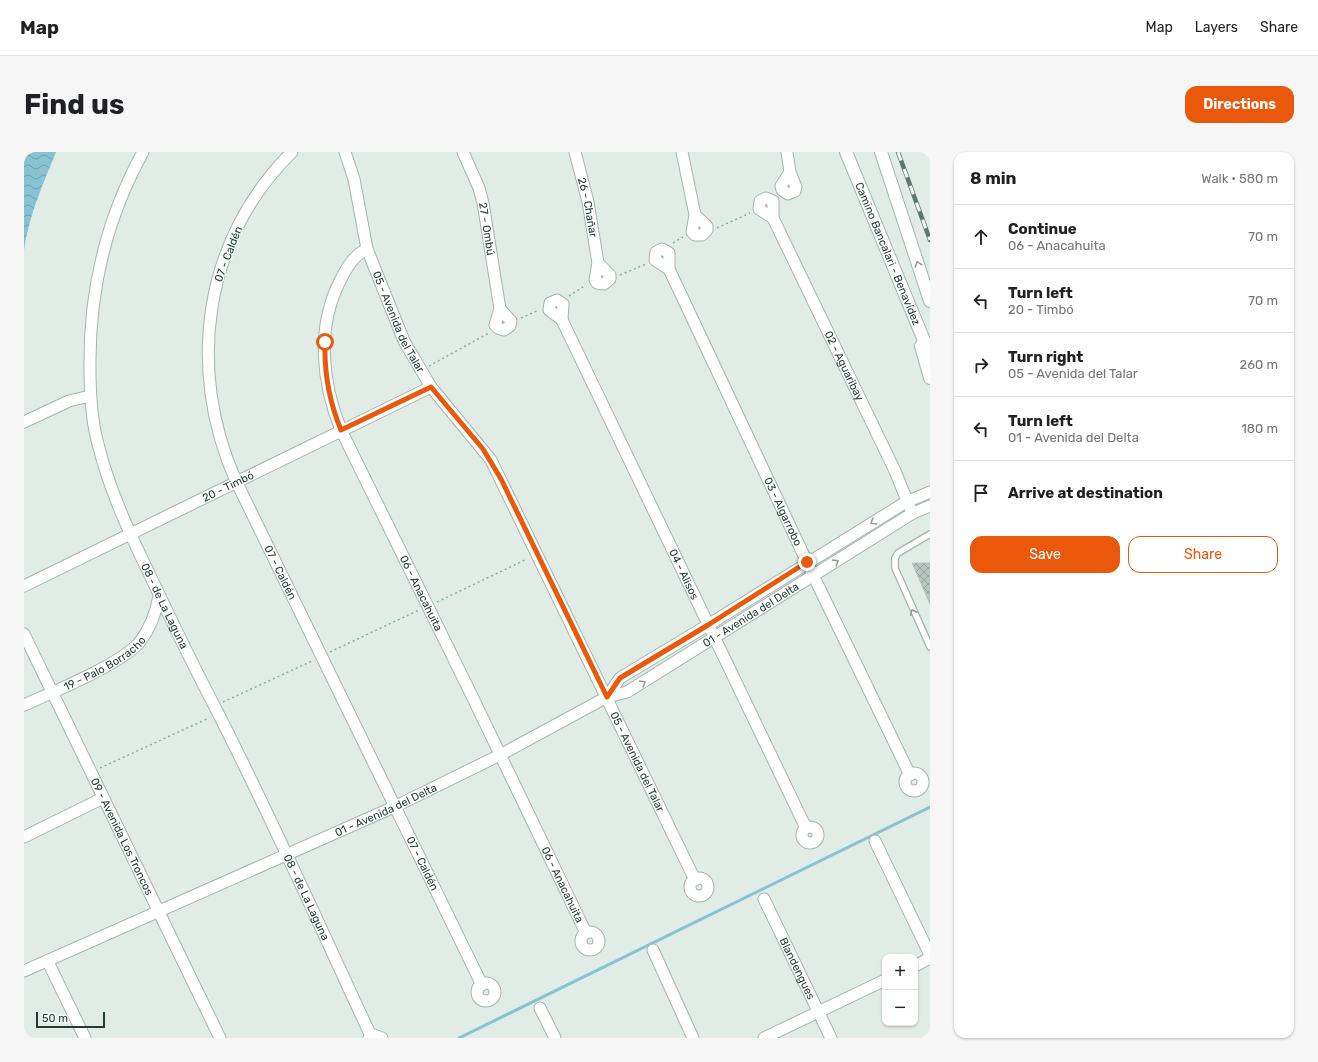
<!DOCTYPE html>
<meta charset="utf-8">
<style>
body{margin:0;font-family:Rubik,sans-serif;background:#f6f6f6;color:#202124}
.controls{position:absolute;right:12px;bottom:12px;display:grid;overflow:hidden;border-radius:8px;box-shadow:0 1px 3px #0004}
.controls button{width:36px;height:36px;display:grid;place-items:center;padding:0;border:0;border-bottom:1px solid #e0e0e0;background:#fff;color:#202124;font:20px sans-serif}
.scale{position:absolute;left:12px;bottom:10px;width:69px;box-sizing:border-box;padding-left:4px;border:2px solid #213c36;border-top:0;font-size:11px;line-height:14px;white-space:nowrap;color:#213c36;-webkit-text-stroke:3px #f1f8f5;paint-order:stroke}
.stop{position:absolute;width:12px;height:12px;margin:-9px;border:3px solid #ea580c;border-radius:50%;background:#fff}
.stop.end{background:#ea580c;border-color:#fff;box-shadow:0 1px 4px #0008}
.list{margin:0;padding:0;list-style:none}
h2{display:flex;justify-content:space-between;align-items:center;height:52px;margin:0;padding:0 16px;font-size:17px}
h2 small{font-size:13px;font-weight:400;color:#757577}
.list li{display:grid;grid-template-columns:26px 1fr auto;gap:12px;align-items:center;box-sizing:border-box;height:64px;padding:0 16px;border-top:1px solid #e0e0e0}
.list b{display:block;font-size:15px;white-space:nowrap}
.list p{margin:0;font-size:13px;white-space:nowrap;color:#757577}
.list em{font-size:13px;font-style:normal;color:#757577}
.actions{display:flex;gap:8px;padding:12px 16px}
.actions a{flex:1;padding:9px 0;border:1px solid #ea580c;border-radius:12px;text-align:center;font-size:14px;color:#ea580c}
.actions .main{background:#ea580c;color:#fff}
.icon{flex:none;width:22px;height:22px;fill:none;stroke:currentColor;stroke-width:2;stroke-linecap:round;stroke-linejoin:round}
.map{position:relative;flex:none;width:906px;height:886px;overflow:hidden;border-radius:12px}
header{display:flex;align-items:center;gap:24px;box-sizing:border-box;height:56px;padding:0 20px;background:#fff;border-bottom:1px solid #e0e0e0}
header strong{font-size:19px}
nav{display:flex;gap:22px;margin-inline-start:auto;font-size:14px}
.intro{display:flex;align-items:center;justify-content:space-between;box-sizing:border-box;height:96px;padding:0 24px}
h1{margin:0;font-size:28px}
.button{padding:10px 18px;border-radius:12px;background:#ea580c;color:#fff;font-size:14px;font-weight:700}
main{display:flex;gap:24px;padding:0 24px}
aside{flex:1;background:#fff;border-radius:12px;box-shadow:0 1px 3px #0004}
.map>svg:first-child{display:block}
</style>
<header>
<strong>Map</strong>
<nav><a>Map</a><a>Layers</a><a>Share</a></nav>
</header>
<div class="intro"><h1>Find us</h1><a class="button">Directions</a></div>
<main>
<div class="map">
<svg width="906" height="886" viewBox="0 0 906 886">
<defs>
<pattern id="water-waves" width="16" height="10" patternUnits="userSpaceOnUse"><rect width="16" height="10" fill="#87c3d2"/><path d="M0 5q4-4 8 0t8 0" fill="none" stroke="#6ea0ab"/></pattern>
<pattern id="building-cross-hatch" width="8" height="8" patternUnits="userSpaceOnUse"><rect width="8" height="8" fill="#b6c6c0"/><path d="M0 0l8 8M0 8l8-8" fill="none" stroke="#94a29d"/></pattern>
</defs>
<rect width="100%" height="100%" fill="#e1ece7"/>
<!-- water -->
<path fill="url(#water-waves)" d="M0,0H32C19,32 5,63 0,98Z"/>
<g fill="none" stroke-linecap="round" stroke-linejoin="round">
<!-- stream -->
<polyline stroke="#87c3d2" stroke-width="3" points="435,886 906,655"/>
</g>
<!-- building -->
<polygon fill="url(#building-cross-hatch)" stroke="#b3c5be" points="888,411 906,411 906,452"/>
<g fill="none" stroke-linecap="round" stroke-linejoin="round">
<defs>
<polyline id="lane" points="906,382 874,401 871,406 871,416 906,495"/>
<g id="street">
<path id="s1" d="M119,0C82,67 65,139 66,216C66,242 67,267 74,292C85,336 103,376 123,417C146,466 170,515 195,563C249,669 297,777 347,884"/>
<path id="s2" d="M268,0C179,88 162,217 212,329L458,833"/>
<path id="s3" d="M321,0L330,27L343,97L380,189L407,235L467,308L671,728"/>
<path id="s4" d="M439,0L455,36L459,51L476,157"/>
<path id="s5" d="M551,0L564,50L574,111"/>
<polyline points="658,0 671,63 668,80 671,83 678,83 683,78 683,74 671,63"/>
<polyline points="763,0 766,20 772,35 771,39 764,42 758,38 757,34 766,20"/>
<polygon points="742,46 749,49 749,66 735,57 736,49"/>
<path id="s6" d="M749,66L871,319L886,356"/>
<path id="s7" d="M343,97C329,104 323,115 316,129C292,176 298,231 317,278L447,542L562,781"/>
<polygon points="638,97 645,101 645,117 631,108 632,100"/>
<polygon points="574,111 586,123 586,127 580,132 573,131 571,128"/>
<path id="s8" d="M645,117L790,425L886,623"/>
<polygon points="533,148 539,152 538,168 525,158 526,151"/>
<polygon points="476,157 487,169 486,174 480,178 474,176 471,173"/>
<path id="s9" d="M538,168L782,676"/>
<polyline points="0,270 45,249 66,244"/>
<path id="s10" d="M0,434L407,235"/>
<path id="s11" d="M0,482L196,886"/>
<polyline points="583,545 596,526 684,473 882,350 906,340"/>
<path id="s12" d="M0,553C29,540 95,513 115,491C126,477 132,461 135,444"/>
<circle cx="890" cy="630" r="9"/>
<circle cx="786" cy="683" r="8"/>
<polyline points="0,685 79,646"/>
<polyline points="851,689 906,803"/>
<circle cx="675" cy="735" r="9"/>
<path id="s13" d="M740,747L807,886"/>
<circle cx="566" cy="789" r="9"/>
<polyline points="629,798 669,886"/>
<polyline points="24,810 61,886"/>
<polyline points="891,814 906,806"/>
<path id="s14" d="M0,819L370,655L476,603L583,545L603,540L889,361L906,354"/>
<circle cx="462" cy="840" r="9"/>
<polyline points="516,856 531,886"/>
<polyline points="345,886 350,883 358,886"/>
<polyline points="740,886 861,828"/>
</g>
<g id="secondary">
<path id="s15" d="M822,0L906,203"/>
<polyline points="857,0 906,149"/>
<polyline points="897,194 906,226"/>
</g>
</defs>
<!-- lane casing -->
<use href="#lane" stroke="#a4b4ae" stroke-width="8"/>
<!-- street casing -->
<use href="#street" stroke="#a4b4ae" stroke-width="13"/>
<!-- secondary casing -->
<use href="#secondary" stroke="#9fb7b0" stroke-width="14"/>
<!-- path -->
<g stroke="#80b0a3" stroke-width="1.5" stroke-dasharray="2 3" stroke-linecap="butt">
<polyline points="693,76 726,61"/>
<polyline points="649,91 659,85"/>
<polyline points="596,123 622,112"/>
<polyline points="545,144 562,133"/>
<polyline points="497,166 515,158"/>
<polyline points="405,214 465,181"/>
<polyline points="413,450 503,407"/>
<polyline points="306,500 395,458"/>
<polyline points="199,550 288,509"/>
<polyline points="76,616 185,566"/>
</g>
<!-- lane -->
<use href="#lane" stroke="#fff" stroke-width="5.5"/>
<!-- street -->
<use href="#street" stroke="#fff" stroke-width="11"/>
<!-- secondary -->
<use href="#secondary" stroke="#fff" stroke-width="12"/>
<defs>
<polyline id="rail" points="874,0 906,88"/>
</defs>
<!-- rail casing -->
<use href="#rail" stroke="#5b7871" stroke-width="4.5"/>
<!-- rail -->
<use href="#rail" stroke="#f1f8f5" stroke-width="3" stroke-dasharray="9" stroke-linecap="butt"/>
</g>
<!-- one-way arrows -->
<defs><path id="oneway-chevron" d="M-2-3.5L2.5 0L-2 3.5" fill="none" stroke-width="1.6" stroke-linecap="round" stroke-linejoin="round"/></defs>
<g stroke="#909e9a">
<use href="#oneway-chevron" transform="translate(894 112) rotate(-108)"/>
<use href="#oneway-chevron" transform="translate(849 370) rotate(149)"/>
<use href="#oneway-chevron" transform="translate(812 410) rotate(-32)"/>
<use href="#oneway-chevron" transform="translate(889 460) rotate(-115)"/>
<use href="#oneway-chevron" transform="translate(619 531) rotate(-31)"/>
</g>
<g fill="none" stroke-linecap="round" stroke-linejoin="round">
<!-- route -->
<path stroke="#ea580c" stroke-width="5" d="M301,190C300,222 305,249 317,278L407,235L459,297L477,327L583,545L596,526L684,473L783,410"/>
</g>
<g text-anchor="middle" stroke-width="3" stroke-linejoin="round" paint-order="stroke">
<!-- street labels -->
<g font-size="11" fill="#213c36" stroke="#f1f8f5">
<text dy="4" stroke="none"><textPath href="#s5" startOffset="57">26 - Chañar</textPath></text>
<text dy="4" stroke="none"><textPath href="#s4" startOffset="81">27 - Ombú</textPath></text>
<text transform="translate(204 102) rotate(-69)" y="4">07 - Caldén</text>
<text dy="4" stroke="none"><textPath href="#s15" startOffset="110">Camino Bancalari - Benavídez</textPath></text>
<text dy="4" stroke="none"><textPath href="#s3" startOffset="179">05 - Avenida del Talar</textPath></text>
<text dy="4" stroke="none"><textPath href="#s6" startOffset="164">02 - Aguaribay</textPath></text>
<text dy="4" stroke="none"><textPath href="#s10" startOffset="227">20 - Timbó</textPath></text>
<text dy="4" stroke="none"><textPath href="#s8" startOffset="268">03 - Algarrobo</textPath></text>
<text dy="4" stroke="none"><textPath href="#s2" startOffset="457">07 - Caldén</textPath></text>
<text dy="4" stroke="none"><textPath href="#s9" startOffset="282">04 - Alisos</textPath></text>
<text dy="4" stroke="none"><textPath href="#s7" startOffset="378">06 - Anacahuita</textPath></text>
<text dy="4" stroke="none"><textPath href="#s1" startOffset="477">08 - de La Laguna</textPath></text>
<text dy="4" stroke="none"><textPath href="#s14" startOffset="811">01 - Avenida del Delta</textPath></text>
<text dy="4" stroke="none"><textPath href="#s12" startOffset="91">19 - Palo Borracho</textPath></text>
<text dy="4" stroke="none"><textPath href="#s3" startOffset="682">05 - Avenida del Talar</textPath></text>
<text dy="4" stroke="none"><textPath href="#s14" startOffset="396">01 - Avenida del Delta</textPath></text>
<text dy="4" stroke="none"><textPath href="#s11" startOffset="225">09 - Avenida Los Troncos</textPath></text>
<text dy="4" stroke="none"><textPath href="#s2" startOffset="781">07 - Caldén</textPath></text>
<text dy="4" stroke="none"><textPath href="#s7" startOffset="702">06 - Anacahuita</textPath></text>
<text dy="4" stroke="none"><textPath href="#s1" startOffset="801">08 - de La Laguna</textPath></text>
<text dy="4" stroke="none"><textPath href="#s13" startOffset="77">Blandengues</textPath></text>
</g>
</g>
</svg>
<div class="controls">
<button>+</button>
<button>−</button>
</div>
<div class="scale">50 m</div>
<div class="stop" style="left:301px;top:190px"></div>
<div class="stop end" style="left:783px;top:410px"></div>
</div>
<aside>
<h2>8 min<small>Walk · 580 m</small></h2>
<ul class="list">
<li><svg class="icon" aria-label="ahead" viewBox="0 0 24 24"><path d="M12 20V5M6 11l6-6 6 6"/></svg><div><b>Continue</b><p>06 - Anacahuita</p></div><em>70 m</em></li>
<li><svg class="icon" aria-label="left" viewBox="0 0 24 24"><path d="M17 20v-9H6M10 6l-5 5 5 5"/></svg><div><b>Turn left</b><p>20 - Timbó</p></div><em>70 m</em></li>
<li><svg class="icon" aria-label="right" viewBox="0 0 24 24"><path d="M7 20v-9h11M14 6l5 5-5 5"/></svg><div><b>Turn right</b><p>05 - Avenida del Talar</p></div><em>260 m</em></li>
<li><svg class="icon" aria-label="left" viewBox="0 0 24 24"><path d="M17 20v-9H6M10 6l-5 5 5 5"/></svg><div><b>Turn left</b><p>01 - Avenida del Delta</p></div><em>180 m</em></li>
<li><svg class="icon" aria-label="arrive" viewBox="0 0 24 24"><path d="M6 21V4h12l-3 4 3 4H6"/></svg><div><b>Arrive at destination</b></div></li>
</ul>
<div class="actions"><a class="main">Save</a><a>Share</a></div>
</aside>
</main>
